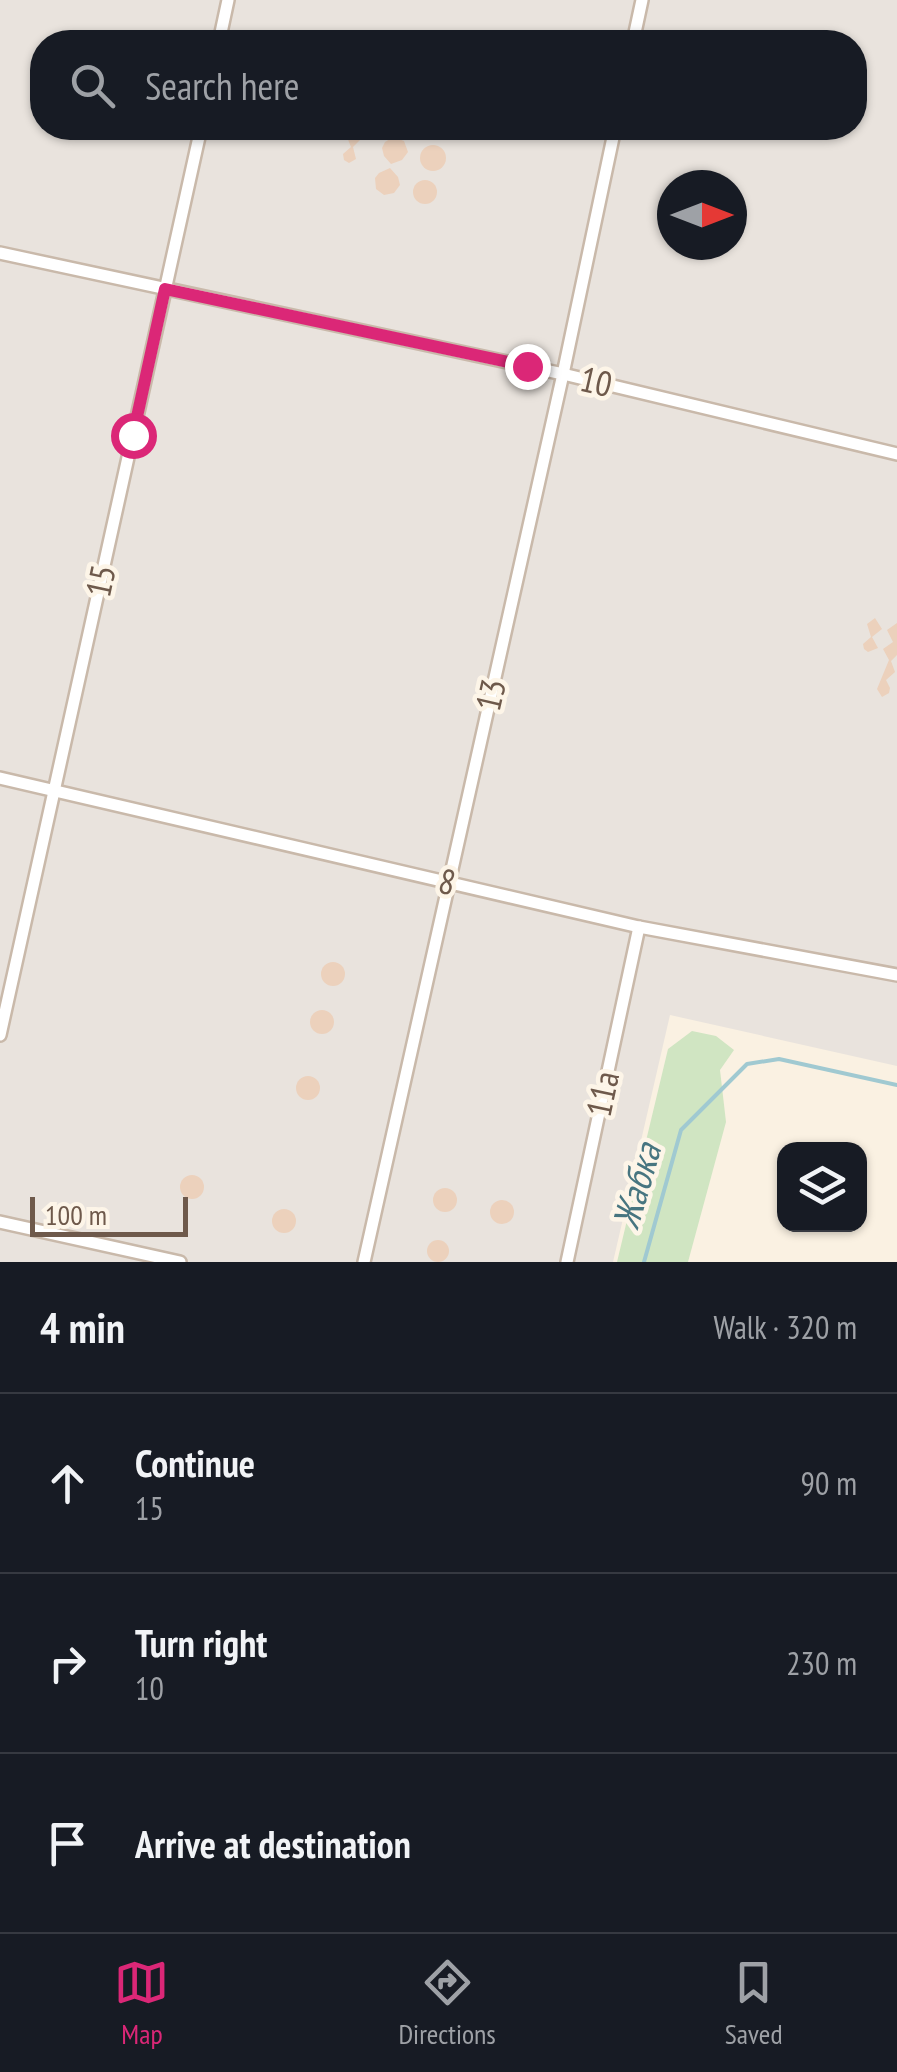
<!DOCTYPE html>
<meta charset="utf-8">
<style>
body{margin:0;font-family:"PT Sans Narrow",sans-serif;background:#20242c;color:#f1f3f6}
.controls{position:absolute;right:30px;bottom:30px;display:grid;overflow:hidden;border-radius:20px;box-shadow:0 2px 8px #0004}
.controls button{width:90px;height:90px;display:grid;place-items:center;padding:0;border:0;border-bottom:2px solid #363941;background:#171b24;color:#f1f3f6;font:50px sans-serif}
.compass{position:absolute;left:657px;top:170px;width:90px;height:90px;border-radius:50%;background:#171b24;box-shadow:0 2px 8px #0004;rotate:90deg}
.scale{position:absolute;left:30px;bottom:25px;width:158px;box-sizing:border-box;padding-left:10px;border:5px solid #6e594b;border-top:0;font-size:28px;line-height:35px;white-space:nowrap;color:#6e594b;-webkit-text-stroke:8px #fdf5e8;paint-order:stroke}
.stop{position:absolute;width:30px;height:30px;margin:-22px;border:8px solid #db2777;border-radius:50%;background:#fff}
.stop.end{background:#db2777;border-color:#fff;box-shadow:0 2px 10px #0008}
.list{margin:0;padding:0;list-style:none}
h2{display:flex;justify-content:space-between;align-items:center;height:130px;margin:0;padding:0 40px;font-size:42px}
h2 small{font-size:32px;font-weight:400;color:#9ea1a6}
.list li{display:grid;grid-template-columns:65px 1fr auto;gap:30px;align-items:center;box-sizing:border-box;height:180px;padding:0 40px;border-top:2px solid #363941}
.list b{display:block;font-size:38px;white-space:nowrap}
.list p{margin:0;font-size:32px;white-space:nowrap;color:#9ea1a6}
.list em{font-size:32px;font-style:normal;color:#9ea1a6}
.icon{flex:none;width:55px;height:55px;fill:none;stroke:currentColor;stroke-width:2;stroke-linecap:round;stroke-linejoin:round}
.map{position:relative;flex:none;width:897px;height:1262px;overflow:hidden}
.search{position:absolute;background:#171b24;box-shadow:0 2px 8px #0004;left:30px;right:30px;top:30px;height:110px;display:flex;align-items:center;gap:25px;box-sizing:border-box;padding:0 35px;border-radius:40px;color:#9ea1a6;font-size:38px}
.sheet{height:670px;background:#171b24}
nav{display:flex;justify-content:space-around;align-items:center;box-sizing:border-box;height:140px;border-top:2px solid #363941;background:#171b24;font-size:28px;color:#9ea1a6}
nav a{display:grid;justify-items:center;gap:5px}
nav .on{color:#db2777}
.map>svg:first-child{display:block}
</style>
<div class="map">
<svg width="897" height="1262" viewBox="0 0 897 1262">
<rect width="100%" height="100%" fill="#faf1e2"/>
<!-- industrial -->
<path fill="#e9e3dd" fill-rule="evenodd" d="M0,0H897V1066L670,1015L613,1262H0ZM42,42H854V128H42ZM672,185H732V245H672Z"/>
<!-- green -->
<polygon fill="#d0e5c2" points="692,1031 716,1036 734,1050 720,1070 726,1122 688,1262 617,1262 668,1049"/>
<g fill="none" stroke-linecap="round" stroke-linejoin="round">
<!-- stream -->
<polyline stroke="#a0c9d1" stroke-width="4" points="644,1262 681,1130 747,1064 779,1059 897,1085"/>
</g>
<!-- building -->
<g fill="#ecd1bc">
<polygon points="352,131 358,132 361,139 353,147 356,159 349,163 344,160 343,154 351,147 347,137"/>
<polygon points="393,137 404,141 408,152 402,160 391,164 384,156 382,148 385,142"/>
<circle cx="433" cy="158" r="13"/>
<polygon points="390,168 398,177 400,185 394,193 384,195 376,189 375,178 379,173"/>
<circle cx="425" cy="192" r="12"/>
<polygon points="875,618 882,629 872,637 878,648 868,652 864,649 863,644 871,637 867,624"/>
<polygon points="897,623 897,655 891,661 895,672 886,680 890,688 889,693 882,697 877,689 889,660 883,649 893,642 887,630"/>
<circle cx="333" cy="974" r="12"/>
<circle cx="322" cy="1022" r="12"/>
<circle cx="308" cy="1088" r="12"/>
<circle cx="192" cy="1187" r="12"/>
<circle cx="445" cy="1200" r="12"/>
<circle cx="502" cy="1212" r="12"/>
<circle cx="284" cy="1221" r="12"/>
<circle cx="438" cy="1251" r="11"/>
</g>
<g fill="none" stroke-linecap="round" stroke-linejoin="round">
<defs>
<g id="minor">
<polyline points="219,42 228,0"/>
<polyline points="633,42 642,0"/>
<polyline points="0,253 563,374 897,454"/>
<polyline points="0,778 639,927 897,975"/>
<polyline points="0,1035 201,128"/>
<polyline points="0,1222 180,1262"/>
<polyline points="364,1262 563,374 615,128"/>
<polyline points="567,1262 639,927"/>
</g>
</defs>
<!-- minor casing -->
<use href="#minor" stroke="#c9b9aa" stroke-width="16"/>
<!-- minor -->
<use href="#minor" stroke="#fff" stroke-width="11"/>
</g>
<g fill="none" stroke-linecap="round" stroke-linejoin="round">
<!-- route -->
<polyline stroke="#db2777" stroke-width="12" points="133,435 165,289 527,366"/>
</g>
<g text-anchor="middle" stroke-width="9" stroke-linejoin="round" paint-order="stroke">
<!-- street labels -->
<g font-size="35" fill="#6e594b" stroke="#fdf5e8">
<text transform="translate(596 382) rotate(13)" y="12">10</text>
<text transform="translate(101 581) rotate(-78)" y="12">15</text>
<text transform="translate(491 695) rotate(-77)" y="12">13</text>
<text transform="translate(447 882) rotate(13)" y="12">8</text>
<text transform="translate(603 1094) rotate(-78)" y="12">11a</text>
</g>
<!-- water labels -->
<g font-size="38" font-style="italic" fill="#477580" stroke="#fdf5e8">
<text transform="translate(637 1186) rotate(-74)" y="13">Жабка</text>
</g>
</g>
</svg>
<div class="controls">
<button><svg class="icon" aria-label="layers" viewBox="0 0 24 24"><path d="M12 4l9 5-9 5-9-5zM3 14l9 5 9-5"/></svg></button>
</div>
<svg class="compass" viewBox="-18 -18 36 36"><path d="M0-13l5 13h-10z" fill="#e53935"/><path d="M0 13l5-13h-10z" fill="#9ea1a6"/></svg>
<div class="scale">100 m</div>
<div class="stop" style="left:133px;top:435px"></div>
<div class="stop end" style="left:527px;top:366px"></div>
<div class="search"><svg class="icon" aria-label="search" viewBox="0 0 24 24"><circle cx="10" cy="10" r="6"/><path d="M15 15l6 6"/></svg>Search here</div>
</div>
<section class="sheet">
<h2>4 min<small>Walk · 320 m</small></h2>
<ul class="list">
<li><svg class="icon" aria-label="ahead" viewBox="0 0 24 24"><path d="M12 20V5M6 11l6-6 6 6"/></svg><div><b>Continue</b><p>15</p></div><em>90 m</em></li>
<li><svg class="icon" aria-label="right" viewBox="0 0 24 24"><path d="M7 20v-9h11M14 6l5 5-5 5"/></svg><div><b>Turn right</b><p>10</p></div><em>230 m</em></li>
<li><svg class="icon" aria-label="arrive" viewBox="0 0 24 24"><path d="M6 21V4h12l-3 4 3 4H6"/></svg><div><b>Arrive at destination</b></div></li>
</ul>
</section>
<nav>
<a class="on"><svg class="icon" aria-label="map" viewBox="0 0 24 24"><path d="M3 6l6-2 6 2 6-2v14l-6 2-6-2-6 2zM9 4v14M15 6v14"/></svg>Map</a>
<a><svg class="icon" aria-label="directions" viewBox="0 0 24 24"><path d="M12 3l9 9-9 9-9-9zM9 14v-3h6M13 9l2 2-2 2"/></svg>Directions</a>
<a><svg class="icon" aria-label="saved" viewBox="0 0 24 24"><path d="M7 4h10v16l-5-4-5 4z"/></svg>Saved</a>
</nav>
